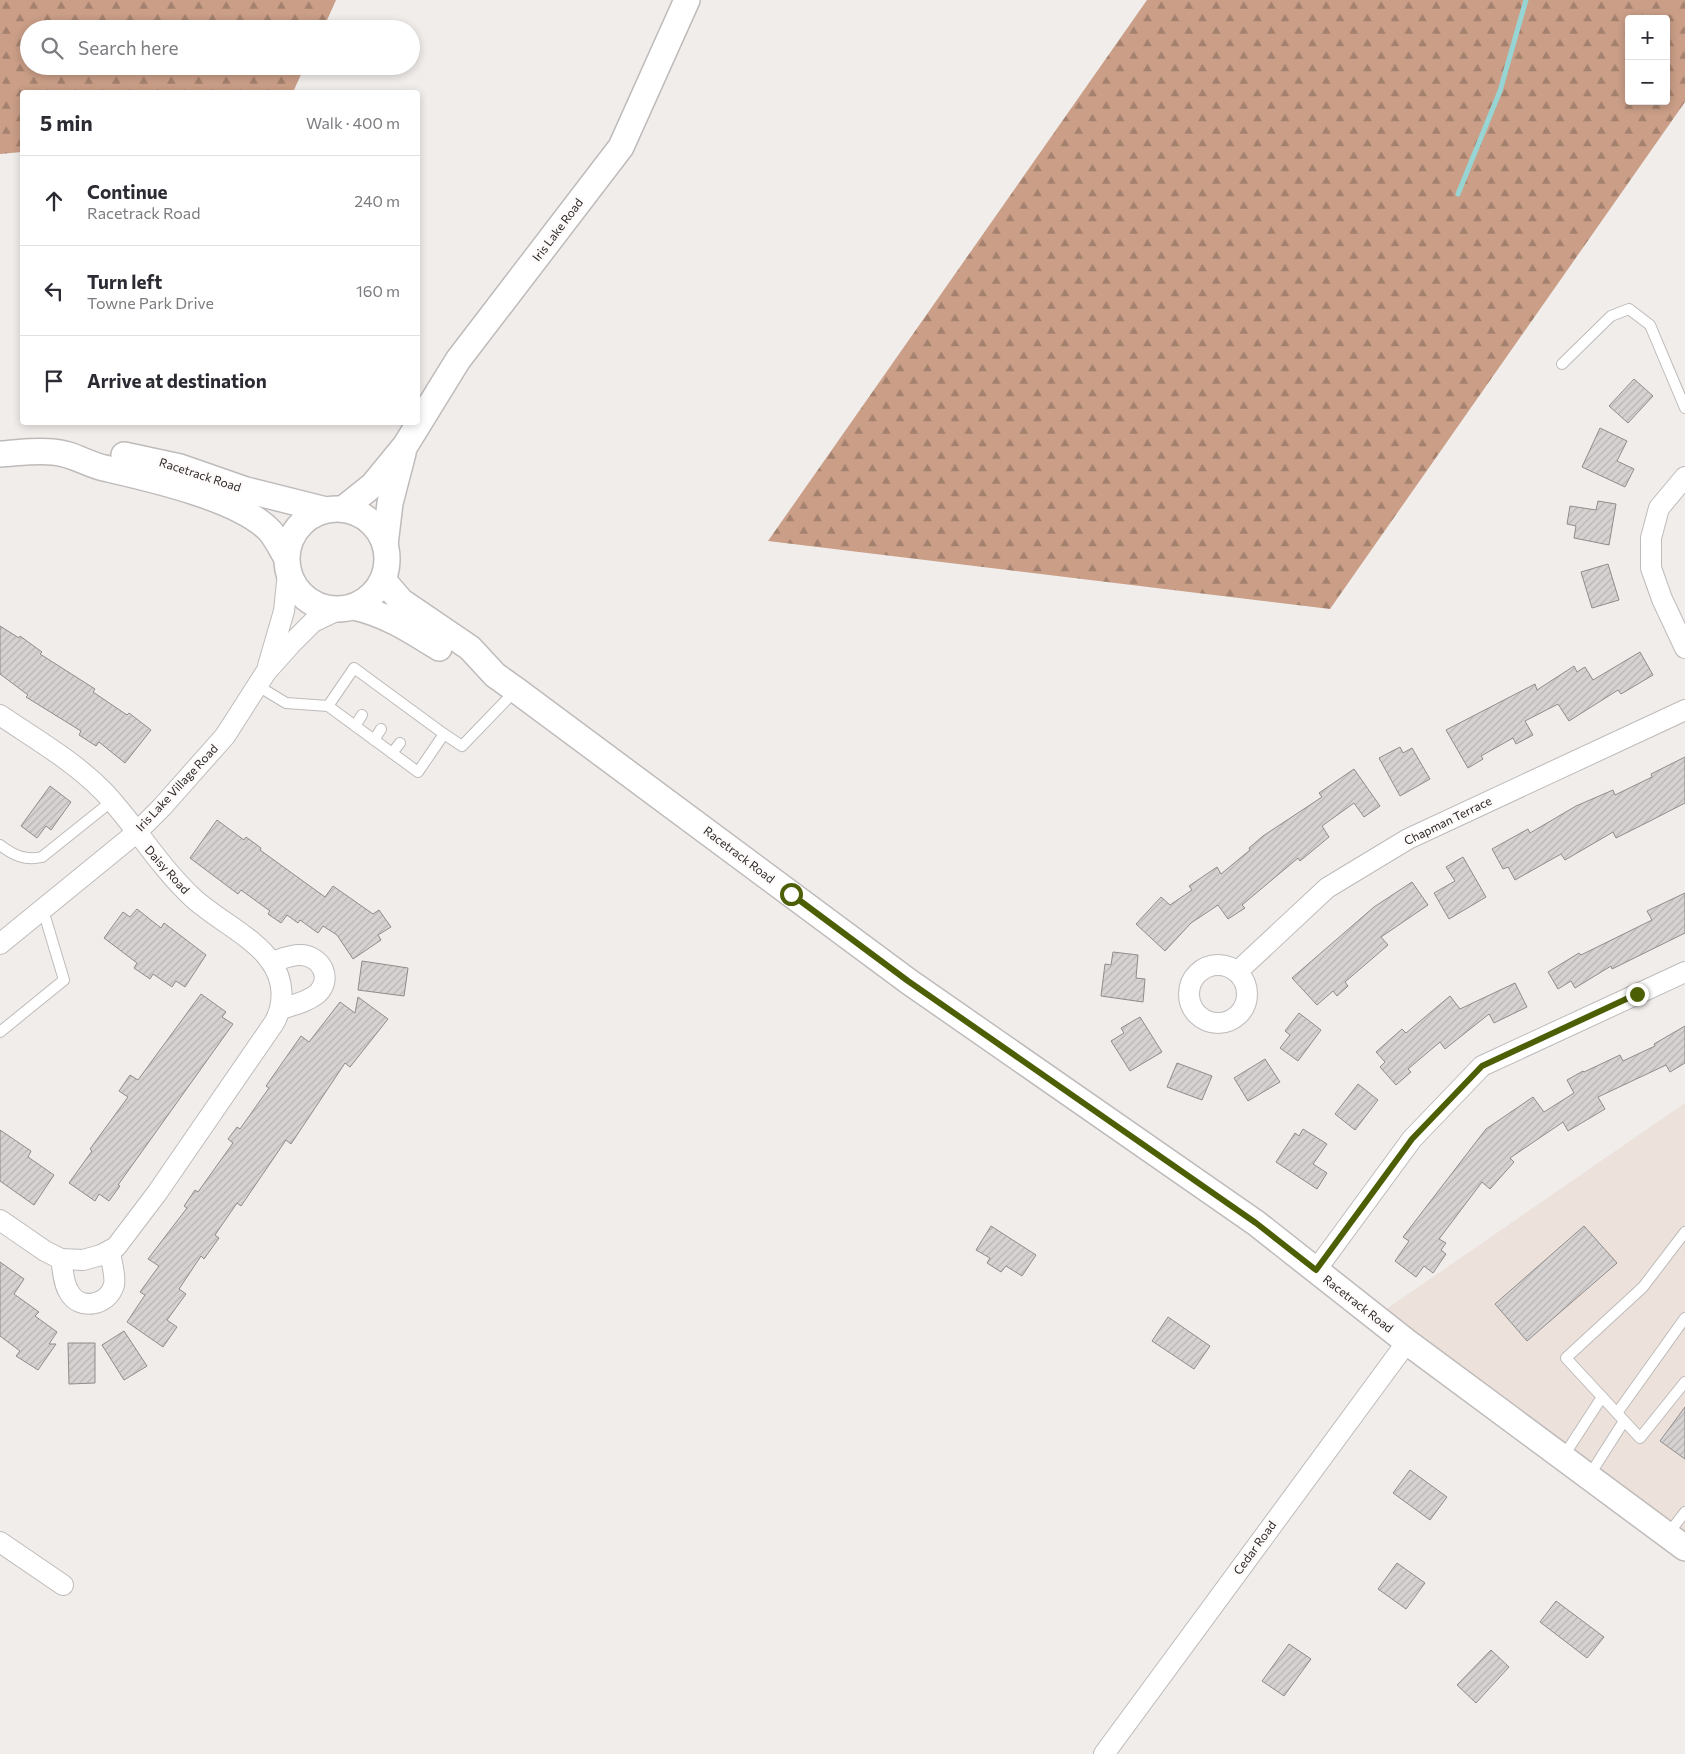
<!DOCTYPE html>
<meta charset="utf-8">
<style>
body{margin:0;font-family:Commissioner,sans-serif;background:#f2f2f3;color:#2b2b33}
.controls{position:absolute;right:15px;top:15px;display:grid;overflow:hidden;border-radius:5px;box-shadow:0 2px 8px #0003}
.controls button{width:45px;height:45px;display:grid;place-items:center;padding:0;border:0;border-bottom:1px solid #e1e1e2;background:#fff;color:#2b2b33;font:25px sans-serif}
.stop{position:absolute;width:15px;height:15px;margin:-11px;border:4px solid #4c5f05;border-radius:50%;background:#fff}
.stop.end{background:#4c5f05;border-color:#fff;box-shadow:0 1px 5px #0008}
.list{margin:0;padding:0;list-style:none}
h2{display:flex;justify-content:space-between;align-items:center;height:65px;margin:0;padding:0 20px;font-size:21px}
h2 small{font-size:16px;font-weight:400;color:#7c7c81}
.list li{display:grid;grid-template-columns:32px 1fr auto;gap:15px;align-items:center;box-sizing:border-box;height:90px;padding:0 20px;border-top:1px solid #e1e1e2}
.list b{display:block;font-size:19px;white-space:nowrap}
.list p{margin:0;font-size:16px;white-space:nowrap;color:#7c7c81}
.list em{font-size:16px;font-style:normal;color:#7c7c81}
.icon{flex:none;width:28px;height:28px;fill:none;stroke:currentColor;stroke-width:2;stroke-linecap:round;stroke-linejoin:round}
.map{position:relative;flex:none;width:1685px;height:1754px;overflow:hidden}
.search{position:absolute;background:#fff;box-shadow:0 2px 8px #0003;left:20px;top:20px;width:400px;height:55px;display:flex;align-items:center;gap:12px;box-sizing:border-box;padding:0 18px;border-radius:28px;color:#7c7c81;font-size:19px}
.panel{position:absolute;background:#fff;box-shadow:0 2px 8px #0003;left:20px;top:90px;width:400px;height:335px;border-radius:5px}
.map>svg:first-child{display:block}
</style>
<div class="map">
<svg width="1685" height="1754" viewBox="0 0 1685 1754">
<defs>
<pattern id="forest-firs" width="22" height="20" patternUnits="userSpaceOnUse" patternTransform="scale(1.25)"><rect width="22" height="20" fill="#ca9e87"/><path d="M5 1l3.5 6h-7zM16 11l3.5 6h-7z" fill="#a4816e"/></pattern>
<pattern id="building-hatch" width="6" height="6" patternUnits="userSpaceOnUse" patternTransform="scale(1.25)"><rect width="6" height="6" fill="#d6d2d1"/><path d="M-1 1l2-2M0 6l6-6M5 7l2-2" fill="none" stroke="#b8b4b3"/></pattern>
</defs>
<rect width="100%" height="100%" fill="#f0edeb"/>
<!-- built -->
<polygon fill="#ece1db" points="1685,1103 1685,1547 1372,1319"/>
<!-- forest -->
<g fill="url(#forest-firs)" fill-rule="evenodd">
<polygon points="0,0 336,0 323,29 29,29 29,66 305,66 293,92 22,92 22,152 0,154"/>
<path d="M1147,0H1685V102L1330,609L768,541ZM1629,19H1666V101H1629Z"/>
</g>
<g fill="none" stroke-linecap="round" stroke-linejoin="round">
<!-- stream -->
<polyline stroke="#97d5d5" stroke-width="5" points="1458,194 1500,91 1526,0"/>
</g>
<!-- building -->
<g fill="url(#building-hatch)" stroke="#8f8c8b">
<polygon points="1634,379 1653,396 1628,423 1609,406"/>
<polygon points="1600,428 1627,441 1617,461 1634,469 1625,487 1582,467"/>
<polygon points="1598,501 1616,504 1609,545 1574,538 1576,526 1567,524 1570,506 1596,510"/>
<polygon points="1608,564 1619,600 1592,608 1581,572"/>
<polygon points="0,626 19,638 20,636 42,652 40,654 95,689 93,692 127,715 129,713 151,730 125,763 99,742 96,746 79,735 81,731 26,697 28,695 0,674"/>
<polygon points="1640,652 1653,675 1621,694 1618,690 1569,721 1558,704 1525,721 1533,735 1516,744 1513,738 1481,756 1483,759 1468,768 1446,730 1535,684 1537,690 1574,666 1577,672 1585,667 1593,680"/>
<polygon points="1400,747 1403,753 1412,748 1430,779 1400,796 1379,758"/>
<polygon points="1685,757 1685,803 1648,822 1616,838 1613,832 1565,860 1561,854 1515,880 1508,867 1503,869 1492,849 1528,829 1530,833 1576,806 1613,790 1615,795 1652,777 1651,774"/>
<polygon points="1354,769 1380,806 1364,817 1354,803 1322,826 1329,837 1300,861 1298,858 1242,905 1245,908 1228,919 1218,905 1191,923 1165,951 1136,924 1161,897 1170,905 1192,890 1189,886 1217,867 1221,874 1250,850 1249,848 1263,836 1322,797 1319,793"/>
<polygon points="50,786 71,802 51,830 46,826 37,838 21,826"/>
<polygon points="217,820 244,840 246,837 261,848 260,850 325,897 333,886 373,914 379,910 391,927 378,935 381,940 353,959 337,935 323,926 318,933 300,920 298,923 287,915 281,923 268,914 270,911 241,890 238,894 190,858"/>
<polygon points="1463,857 1486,897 1449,919 1434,893 1455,881 1446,867"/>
<polygon points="1412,882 1428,905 1381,937 1388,945 1345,982 1348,986 1337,996 1333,991 1317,1005 1292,978 1374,907"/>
<polygon points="1685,893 1685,933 1612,969 1611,966 1575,988 1571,981 1558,989 1548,972 1579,953 1581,955 1652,920 1647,911"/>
<polygon points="137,909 161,928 164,923 206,955 185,987 176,981 172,987 153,974 150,979 134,968 137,963 104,938 123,912 130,917"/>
<polygon points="1113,952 1138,955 1136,978 1145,979 1143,1002 1101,996 1105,964 1111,965"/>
<polygon points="362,961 408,968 404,996 358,990"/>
<polygon points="1515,983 1527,1007 1494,1023 1489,1014 1445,1049 1440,1042 1408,1069 1411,1072 1396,1085 1380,1067 1385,1062 1376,1052 1402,1029 1406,1033 1450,996 1460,1009"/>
<polygon points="201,994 226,1012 222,1017 233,1024 118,1185 120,1186 109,1201 99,1194 95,1201 69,1183 92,1151 90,1149 128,1097 119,1091 130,1075 138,1080"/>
<polygon points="358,997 388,1019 350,1067 345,1063 291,1144 286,1140 241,1206 237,1203 215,1235 219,1238 204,1259 201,1256 179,1289 186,1294 167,1320 177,1327 163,1347 127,1322 145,1295 140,1292 159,1266 148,1259 187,1208 184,1206 195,1190 198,1192 233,1143 228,1139 237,1127 240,1129 269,1088 266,1086 301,1036 309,1042 340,1002 355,1013"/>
<polygon points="1299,1013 1321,1030 1298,1061 1280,1048 1290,1035 1285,1031"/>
<polygon points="1140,1017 1162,1052 1130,1071 1111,1041 1124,1033 1121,1028"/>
<polygon points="1685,1026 1685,1063 1670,1072 1666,1065 1598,1097 1605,1109 1568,1131 1563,1122 1510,1158 1514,1162 1490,1189 1482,1182 1439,1239 1446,1243 1441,1250 1446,1254 1433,1273 1424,1266 1416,1277 1395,1261 1409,1241 1403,1237 1486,1129 1533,1097 1544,1112 1574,1093 1567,1080 1583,1071 1584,1072 1620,1055 1623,1061 1655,1046 1654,1044"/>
<polygon points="1265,1059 1280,1082 1248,1101 1234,1078"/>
<polygon points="1177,1063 1212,1076 1202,1100 1167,1087"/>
<polygon points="1358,1084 1378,1100 1355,1130 1335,1114"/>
<polygon points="1303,1129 1327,1144 1313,1164 1327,1173 1317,1189 1276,1162 1295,1133 1299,1136"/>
<polygon points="0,1130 31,1151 28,1157 54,1175 34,1205 0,1181"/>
<polygon points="991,1226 1036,1255 1022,1276 1006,1266 1001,1272 987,1263 990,1258 976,1250"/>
<polygon points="1584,1226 1617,1263 1527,1341 1495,1304"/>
<polygon points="0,1262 24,1279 14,1294 39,1312 35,1316 57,1332 49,1344 56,1344 38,1370 16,1356 20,1351 0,1336"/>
<polygon points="1168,1317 1210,1346 1194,1369 1152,1341"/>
<polygon points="124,1331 147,1366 124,1380 102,1345"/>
<polygon points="68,1343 95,1343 95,1383 69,1384"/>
<polygon points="1685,1407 1685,1459 1660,1441"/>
<polygon points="1410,1470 1447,1497 1430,1520 1393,1493"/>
<polygon points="1397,1563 1425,1583 1406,1609 1378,1589"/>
<polygon points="1556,1601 1604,1637 1587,1658 1540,1622"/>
<polygon points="1289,1644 1311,1659 1284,1696 1262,1681"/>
<polygon points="1491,1650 1509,1667 1476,1703 1457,1685"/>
</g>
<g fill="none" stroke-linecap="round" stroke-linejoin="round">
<defs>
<g id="service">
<polyline points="1562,364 1611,316 1629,309 1650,325 1685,408"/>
<polyline points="258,686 286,703 328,706 418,772 444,734 462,746 516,690"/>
<polyline points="328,706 354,668 444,734"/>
<polyline points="355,726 362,715"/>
<polyline points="374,740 381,729"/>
<polyline points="392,753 400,743"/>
<path d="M0,845C13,855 25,861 42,857L112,801"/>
<polyline points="0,1032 64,980 43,910"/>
<polyline points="1685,1232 1643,1287 1566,1358 1640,1438 1685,1382"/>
<polyline points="1617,1413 1685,1318"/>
<polyline points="1563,1457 1602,1397"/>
<polyline points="1589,1476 1624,1421"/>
<polyline points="1668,1534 1685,1512"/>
</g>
<g id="minor">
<polyline points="1685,477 1659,508 1651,538 1651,568 1662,599 1685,648"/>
<polyline points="268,666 284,611 288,573"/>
<path d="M0,715C35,739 74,761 104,792C135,825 158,865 192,897C214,918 256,938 271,962C284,980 285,1004 274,1023L157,1193L116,1247L101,1255L83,1260L61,1259L45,1251L0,1220"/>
<polyline points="0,944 136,833 162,807 225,736 266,672 291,644 313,622 338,610"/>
<path d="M272,962C281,959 292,954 302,955C322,957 333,979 317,994C307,1002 293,1005 281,1009"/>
<circle cx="1218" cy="994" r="29"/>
<polyline points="1237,972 1327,888 1408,839 1685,710"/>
<path d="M61,1259C63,1269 63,1283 69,1292C79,1311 108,1306 114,1285C116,1275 111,1262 110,1251"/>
<polyline points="1316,1270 1412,1139 1482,1066 1685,972"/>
<polyline points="0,1542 63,1585"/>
<polyline points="1104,1754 1407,1342"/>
</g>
<g id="tertiary">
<path d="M0,454C17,453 36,450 53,452C72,453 86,464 104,468C147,478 239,498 270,531C276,538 281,548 286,557"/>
<polyline points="124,455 180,467 246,490 326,510"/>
<circle cx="337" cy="559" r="50"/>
<polyline points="343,509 373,485 405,446 458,360 621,147 687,0"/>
<polyline points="385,545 390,503 403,453"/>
<polyline points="383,580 401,601 470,648 495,675 516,690 908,981 1256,1223 1407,1342 1685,1548"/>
<path d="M354,607C386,614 412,631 439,648"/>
</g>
</defs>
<!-- service casing -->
<use href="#service" stroke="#bebbba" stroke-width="12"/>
<!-- minor casing -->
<use href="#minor" stroke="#bebbba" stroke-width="22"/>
<!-- tertiary casing -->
<use href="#tertiary" stroke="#bebbba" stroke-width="28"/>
<!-- service -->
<use href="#service" stroke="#fff" stroke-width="10"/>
<!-- minor -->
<use href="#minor" stroke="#fff" stroke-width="20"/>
<!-- tertiary -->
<use href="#tertiary" stroke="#fff" stroke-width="25"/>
</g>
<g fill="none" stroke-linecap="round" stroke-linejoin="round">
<!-- route -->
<polyline stroke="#4c5f05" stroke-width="6" points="791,894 908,981 1256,1223 1316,1270 1412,1139 1482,1066 1637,994"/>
</g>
<g text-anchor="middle" stroke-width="4.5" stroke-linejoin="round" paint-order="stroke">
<!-- street labels -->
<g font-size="12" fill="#2a2828" stroke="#fefaf9">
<text transform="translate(558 230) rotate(-53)" y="4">Iris Lake Road</text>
<text transform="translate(200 475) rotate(18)" y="4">Racetrack Road</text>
<text transform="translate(177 788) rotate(-47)" y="4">Iris Lake Village Road</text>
<text transform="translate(1448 821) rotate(-26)" y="4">Chapman Terrace</text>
<text transform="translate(739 855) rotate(37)" y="4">Racetrack Road</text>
<text transform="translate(167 870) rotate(48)" y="4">Daisy Road</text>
<text transform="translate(1358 1304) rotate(38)" y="4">Racetrack Road</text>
<text transform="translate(1255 1548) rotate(-54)" y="4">Cedar Road</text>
</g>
</g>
</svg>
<div class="controls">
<button>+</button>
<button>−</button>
</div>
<div class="stop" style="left:791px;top:894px"></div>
<div class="stop end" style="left:1637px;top:994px"></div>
<div class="search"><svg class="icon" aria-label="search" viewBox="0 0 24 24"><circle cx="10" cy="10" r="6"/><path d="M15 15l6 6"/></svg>Search here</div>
<section class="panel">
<h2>5 min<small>Walk · 400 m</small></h2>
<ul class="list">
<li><svg class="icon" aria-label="ahead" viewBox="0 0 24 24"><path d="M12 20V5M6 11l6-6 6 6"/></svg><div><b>Continue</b><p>Racetrack Road</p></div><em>240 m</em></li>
<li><svg class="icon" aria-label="left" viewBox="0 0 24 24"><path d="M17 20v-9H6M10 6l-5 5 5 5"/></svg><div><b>Turn left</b><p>Towne Park Drive</p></div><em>160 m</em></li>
<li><svg class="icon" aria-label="arrive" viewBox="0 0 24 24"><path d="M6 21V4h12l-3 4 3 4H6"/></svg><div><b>Arrive at destination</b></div></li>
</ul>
</section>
</div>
